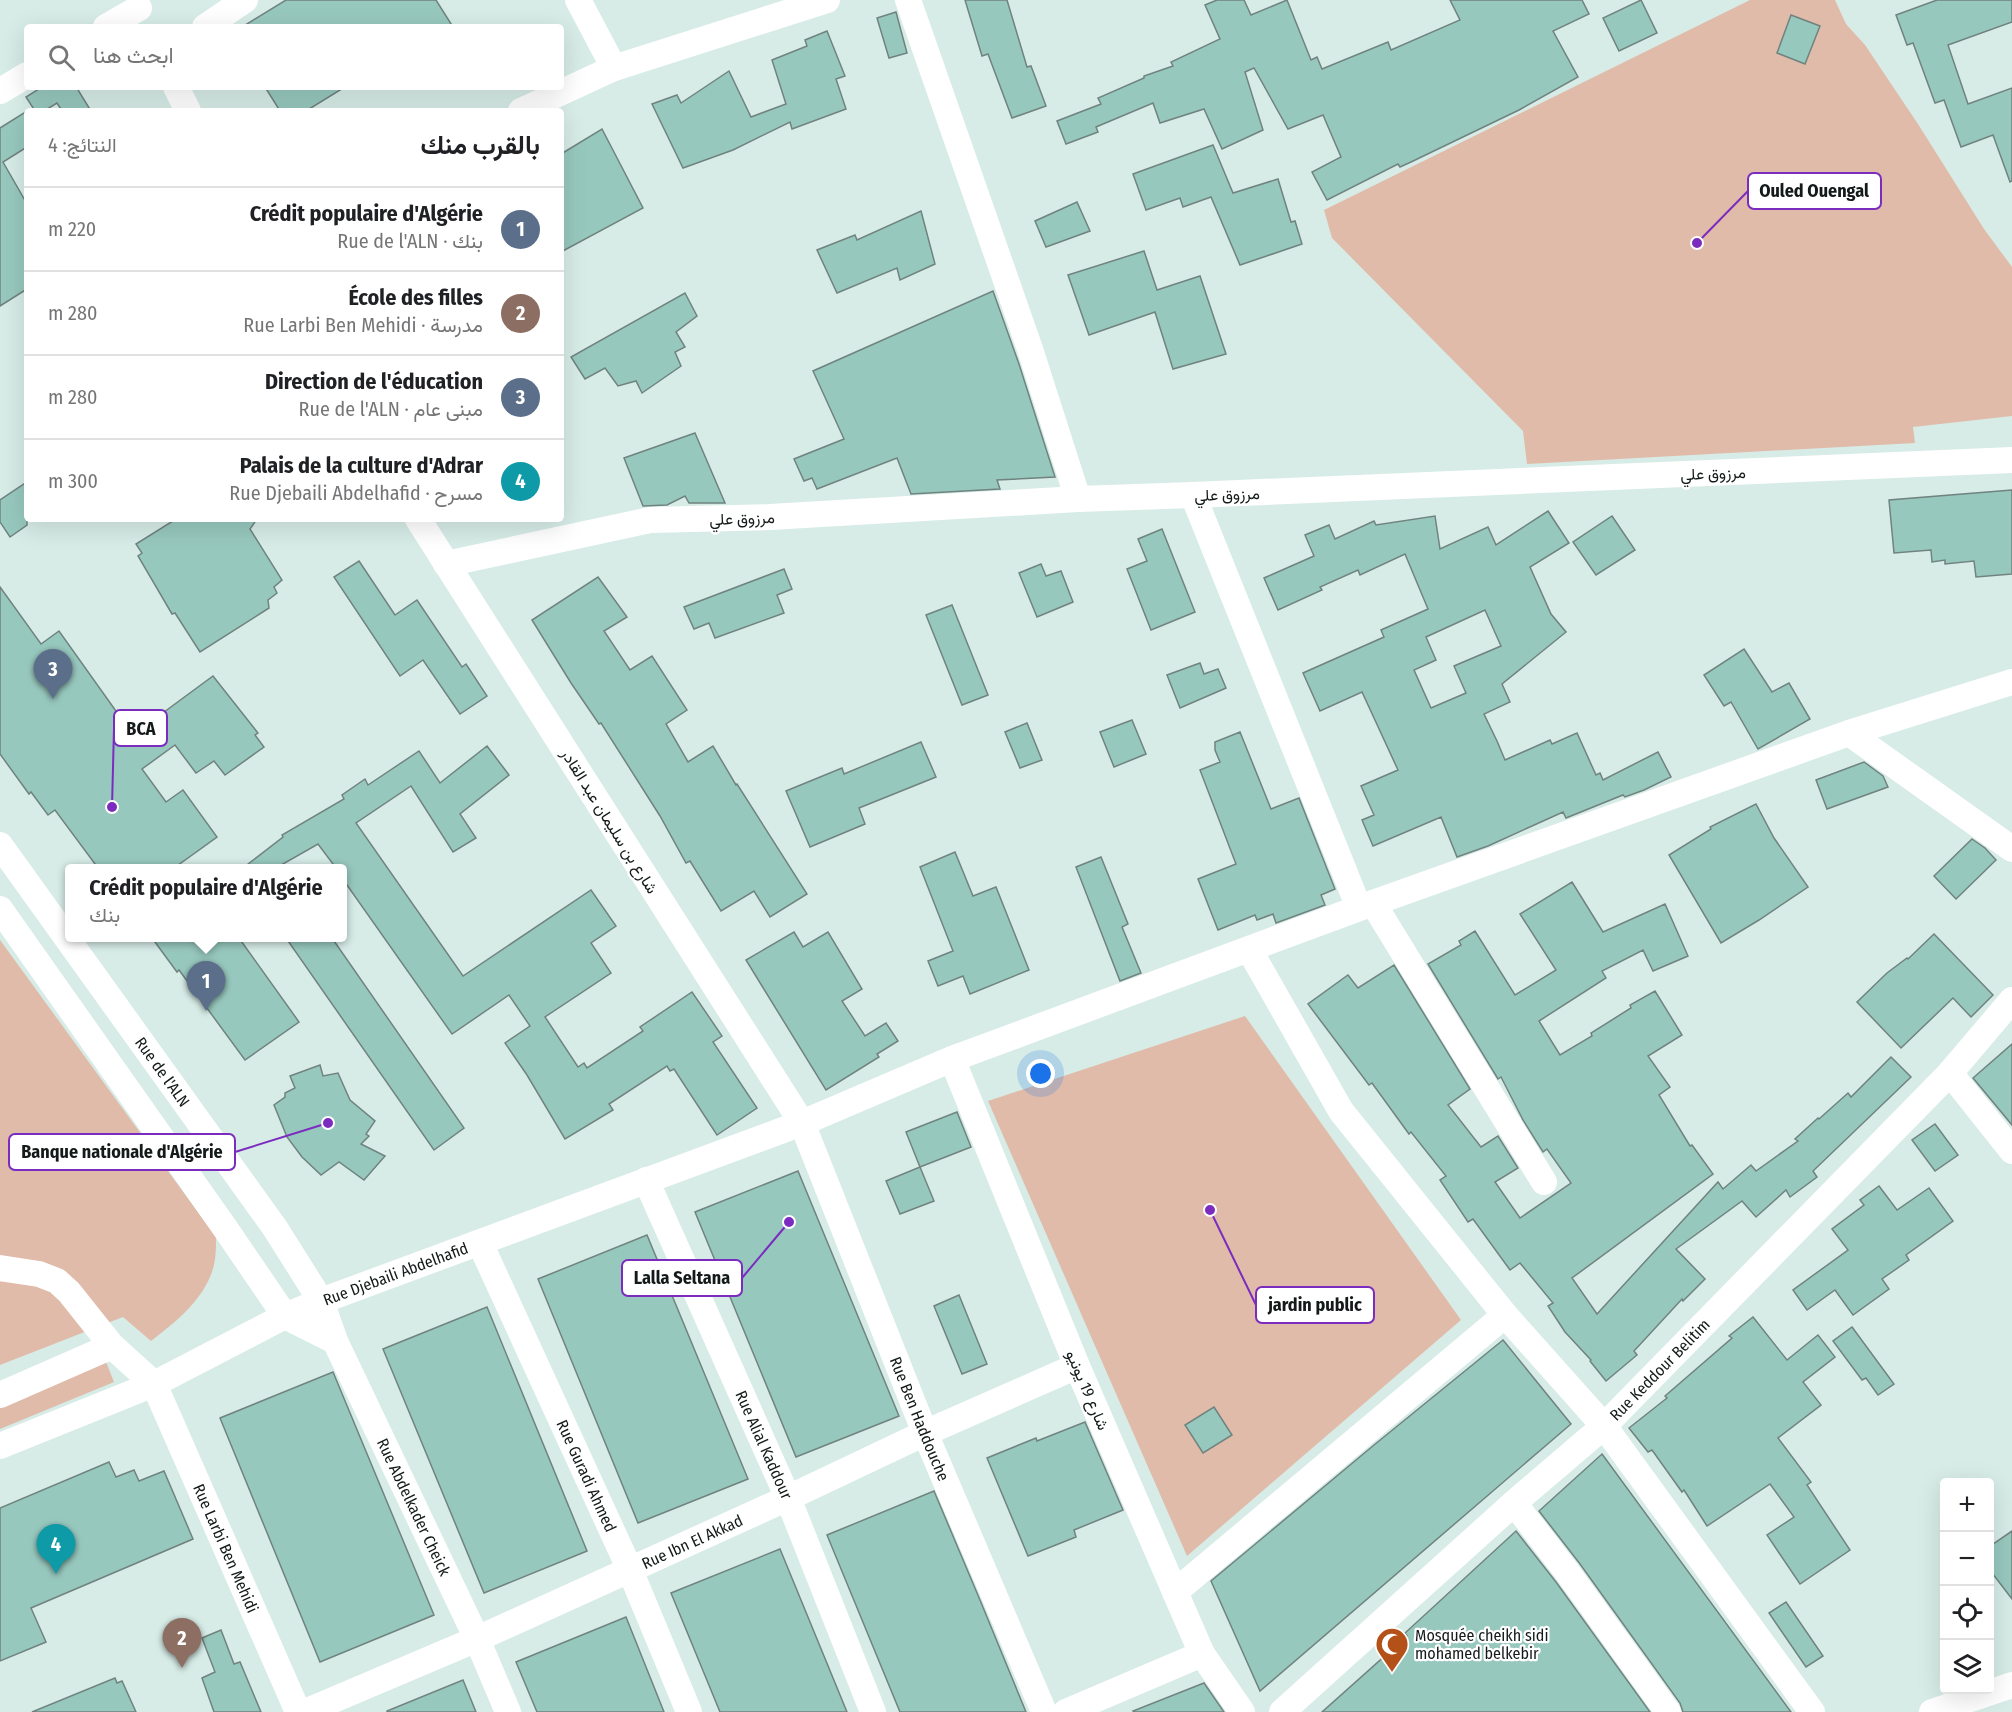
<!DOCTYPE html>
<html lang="ar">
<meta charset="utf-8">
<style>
body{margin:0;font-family:"Fira Sans Condensed",Vazirmatn,sans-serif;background:#f6f6f6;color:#202124;direction:rtl}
.controls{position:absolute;right:18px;bottom:18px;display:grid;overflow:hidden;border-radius:6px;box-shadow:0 6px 24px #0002}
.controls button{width:54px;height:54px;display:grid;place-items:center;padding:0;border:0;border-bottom:2px solid #e0e0e0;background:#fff;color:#202124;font:30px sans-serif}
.you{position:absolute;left:1041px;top:1074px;width:21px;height:21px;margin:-15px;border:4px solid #fff;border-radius:50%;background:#1a73e8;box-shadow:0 0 0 9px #1a73e833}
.badge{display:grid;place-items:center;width:39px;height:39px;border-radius:50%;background:#b45119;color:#fff;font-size:20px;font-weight:700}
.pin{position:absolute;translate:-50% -50px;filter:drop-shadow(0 2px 3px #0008)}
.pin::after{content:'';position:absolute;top:32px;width:21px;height:18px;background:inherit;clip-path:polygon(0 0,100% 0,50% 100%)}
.popup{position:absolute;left:65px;top:864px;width:282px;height:78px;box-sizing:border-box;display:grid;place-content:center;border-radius:6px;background:#fff;filter:drop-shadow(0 2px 4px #0005);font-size:20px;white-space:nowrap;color:#757577}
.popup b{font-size:22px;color:#202124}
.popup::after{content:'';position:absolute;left:50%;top:100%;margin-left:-12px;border:12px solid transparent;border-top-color:#fff}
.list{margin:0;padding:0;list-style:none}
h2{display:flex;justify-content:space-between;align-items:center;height:78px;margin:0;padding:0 24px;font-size:26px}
h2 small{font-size:20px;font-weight:400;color:#757577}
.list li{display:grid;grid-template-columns:39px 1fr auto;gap:18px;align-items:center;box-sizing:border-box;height:84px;padding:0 24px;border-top:2px solid #e0e0e0}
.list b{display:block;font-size:22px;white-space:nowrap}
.list p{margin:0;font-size:20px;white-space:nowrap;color:#757577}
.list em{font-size:20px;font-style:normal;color:#757577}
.icon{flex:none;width:33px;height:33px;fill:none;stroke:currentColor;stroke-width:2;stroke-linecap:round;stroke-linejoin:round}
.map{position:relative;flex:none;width:2012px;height:1712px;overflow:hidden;direction:ltr}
.search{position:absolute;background:#fff;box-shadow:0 6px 24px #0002;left:24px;top:24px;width:540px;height:66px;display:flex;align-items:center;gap:15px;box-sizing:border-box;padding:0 21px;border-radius:6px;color:#757577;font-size:22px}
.panel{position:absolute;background:#fff;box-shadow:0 6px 24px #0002;left:24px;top:108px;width:540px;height:414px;border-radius:6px;direction:rtl}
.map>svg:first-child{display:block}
</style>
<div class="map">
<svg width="2012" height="1712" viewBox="0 0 2012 1712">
<rect width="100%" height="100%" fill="#d7ece7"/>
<!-- green -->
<g fill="#e0bba9">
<polygon points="1750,0 1835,0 1846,24 1865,45 1918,124 1984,229 2012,267 2012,416 1913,427 1915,443 1527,464 1523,431 1332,238 1324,210"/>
<path d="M0,940L216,1237C216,1246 216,1256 214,1265C206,1298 176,1322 151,1341L123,1317L0,1365Z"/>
<polygon points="1245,1016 1461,1320 1187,1556 988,1101"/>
<polygon points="106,1362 114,1382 0,1429 0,1405"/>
</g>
<!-- building -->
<g fill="#97c8be" stroke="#70837f" stroke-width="1.5" fill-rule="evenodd">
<polygon points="286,0 436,0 453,27 242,27"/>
<polygon points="965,0 1007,0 1027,67 1031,66 1046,106 1012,118 988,54 982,56"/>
<polygon points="1217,0 1244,0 1251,15 1287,0 1311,60 1317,57 1322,69 1388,42 1391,50 1460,20 1450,0 1582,0 1589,14 1553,31 1578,77 1519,110 1411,162 1400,167 1398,164 1327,200 1312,172 1341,157 1323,115 1288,129 1254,68 1245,72 1263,130 1222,149 1204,109 1160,123 1153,103 1096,127 1098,132 1066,144 1057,121 1101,104 1098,98 1144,78 1144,76 1173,66 1171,62 1220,39 1205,5"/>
<polygon points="1641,0 1657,33 1619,51 1603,18"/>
<polygon points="1937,0 2012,0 2012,22 1948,45 1968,104 2012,88 2012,181 2010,182 1993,135 1961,147 1944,100 1935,103 1913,43 1907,45 1896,15"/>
<polygon points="896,12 907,53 889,58 877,18"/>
<polygon points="1791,15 1820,26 1805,64 1777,53"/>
<polygon points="827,31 845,76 836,79 846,109 792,129 790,122 733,150 683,168 652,104 677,95 681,103 729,71 751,117 786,104 772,60 807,46 805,40"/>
<polygon points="42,87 83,87 78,90 91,111 62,111 57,103 44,111 35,111 26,97"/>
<polygon points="265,87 345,87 306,111 280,111"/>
<polygon points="27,111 27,147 3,162 27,204 27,289 0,306 0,128"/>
<polygon points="602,129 643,208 561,252 561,154"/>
<polygon points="1213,145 1233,193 1278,179 1291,222 1295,221 1302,244 1240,265 1211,197 1183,207 1180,198 1146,210 1133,174"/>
<polygon points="1077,202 1090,231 1046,247 1035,221"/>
<polygon points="921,211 935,264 900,280 897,268 837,293 817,250 855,235 857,240"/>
<polygon points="1144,251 1157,290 1200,276 1226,354 1173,369 1155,312 1089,335 1068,275"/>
<polygon points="993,291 1019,364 1055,477 997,480 1000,489 911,494 897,458 817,489 812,478 804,481 794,459 844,439 813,371"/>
<polygon points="685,293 697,316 676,332 685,347 675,352 681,366 642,393 636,381 618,386 605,368 585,379 571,357"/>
<polygon points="695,433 725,503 689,503 685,496 667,505 643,506 624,458"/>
<polygon points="27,482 27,525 10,537 0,522 0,500"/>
<polygon points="2012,490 2012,574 1976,577 1974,561 1945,564 1945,560 1932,562 1931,550 1894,553 1889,500"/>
<path d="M1548,511L1569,543L1530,567L1551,614L1566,632L1502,684L1510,702L1484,714L1497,741L1505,760L1550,740L1552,744L1577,733L1596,775L1600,773L1603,780L1658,752L1671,777L1644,790L1625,797L1623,795L1566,818L1563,812L1488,846L1457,857L1441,817L1373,846L1362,820L1374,815L1361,786L1398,770L1362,692L1320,711L1303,673L1384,637L1381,630L1428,609L1405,554L1360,575L1358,570L1320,587L1322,590L1278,610L1264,578L1314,556L1305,535L1329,525L1335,539L1374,521L1376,525L1435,516L1440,549L1488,527L1496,545ZM1485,610L1501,646L1454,666L1466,693L1431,708L1414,670L1436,660L1426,637Z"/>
<polygon points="1612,516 1635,550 1596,575 1573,542"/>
<polygon points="176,519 257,519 250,529 282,580 274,587 277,593 268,600 269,608 200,652 175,613 172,614 138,556 142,553 136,544"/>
<polygon points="1162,529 1195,612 1151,630 1127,569 1147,561 1138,539"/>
<polygon points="359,561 395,615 417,600 462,667 466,664 487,696 460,714 423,660 400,676 334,577"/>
<polygon points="1041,564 1046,576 1061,571 1073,602 1037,617 1019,573"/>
<polygon points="784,569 792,589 777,595 784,613 715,638 709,623 694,629 684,607"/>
<polygon points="598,577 627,617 604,631 630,670 652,656 687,710 666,724 688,762 713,746 736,785 737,784 807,894 770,917 754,891 721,911 690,861 686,863 660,816 601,723 599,724 571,683 532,620"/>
<polygon points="0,587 41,644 59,631 128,728 136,723 141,729 213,676 258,733 255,735 264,747 225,775 214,761 196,773 175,745 142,769 166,802 183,790 217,837 174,868 98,868 55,810 48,815 31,792 29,794 0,754"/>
<polygon points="952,605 988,695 962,705 926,615"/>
<polygon points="1744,649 1772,692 1789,683 1810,719 1758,749 1731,702 1724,706 1704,675"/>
<polygon points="1200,663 1204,674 1218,669 1226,688 1180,708 1167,675"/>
<polygon points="1132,720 1146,754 1114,767 1100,732"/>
<polygon points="1027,723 1042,760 1020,768 1005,732"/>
<polygon points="1240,732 1271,809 1299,798 1335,889 1321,895 1325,905 1276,923 1273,914 1257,920 1255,915 1218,930 1198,879 1236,864 1200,770 1220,762 1215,750 1215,742"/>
<polygon points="921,742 936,777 859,808 865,824 810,847 786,791 842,768 844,774"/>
<polygon points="487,746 509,775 460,814 476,838 453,852 411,786 356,823 463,976 591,890 616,926 591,943 611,973 545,1017 578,1067 584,1063 587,1068 643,1031 640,1027 692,992 722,1036 713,1042 757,1108 717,1135 674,1069 670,1071 667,1066 609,1104 613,1110 565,1139 527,1075 505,1043 530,1026 509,995 452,1034 342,878 342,868 336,868 318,844 276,868 243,868 283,837 282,835 344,799 342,795 365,779 368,785 419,751 440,783"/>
<polygon points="1864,762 1883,776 1888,787 1827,809 1816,780"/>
<polygon points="1756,804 1774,838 1808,887 1759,920 1721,943 1669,855 1711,829 1710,827"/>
<polygon points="1972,839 1985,848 1996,860 1956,899 1934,876"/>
<polygon points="955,852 973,896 996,887 1029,970 970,994 963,976 938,986 928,961 953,951 920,867"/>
<polygon points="1101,857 1128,924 1122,927 1141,973 1120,981 1076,867"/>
<polygon points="1572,882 1603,932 1665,904 1688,956 1653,971 1643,950 1602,971 1606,978 1539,1021 1560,1055 1592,1036 1591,1033 1631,1008 1630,1005 1655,991 1682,1035 1648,1056 1670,1087 1659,1095 1690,1146 1692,1145 1713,1174 1572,1278 1597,1314 1718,1182 1723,1189 1751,1165 1756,1171 1798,1141 1795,1139 1818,1118 1819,1119 1848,1093 1851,1097 1891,1057 1911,1077 1813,1171 1817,1177 1790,1197 1786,1190 1756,1217 1742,1201 1676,1249 1705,1279 1683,1301 1682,1299 1634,1351 1637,1355 1606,1381 1590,1361 1591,1360 1565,1332 1548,1306 1553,1303 1520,1263 1510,1270 1473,1219 1468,1222 1440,1180 1446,1176 1411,1132 1409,1134 1372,1083 1369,1085 1308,1004 1348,975 1358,988 1394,965 1470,1089 1448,1105 1481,1147 1498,1136 1518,1168 1495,1182 1520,1218 1571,1183 1547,1149 1543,1152 1523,1120 1501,1077 1498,1079 1428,964 1461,945 1459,941 1475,931 1515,995 1556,970 1520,914"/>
<polygon points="794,932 803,947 828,932 862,989 842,1001 865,1036 886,1023 898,1041 877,1054 879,1057 826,1090 746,960"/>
<polygon points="1934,934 1993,995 1971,1017 1953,998 1901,1048 1857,1002 1887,973 1907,958 1908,959"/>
<polygon points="152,938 239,938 299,1022 245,1060 179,970 177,972"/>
<polygon points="286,938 332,938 464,1128 434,1150"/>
<polygon points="2012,1044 2012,1125 1973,1078"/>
<polygon points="320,1065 323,1076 338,1073 350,1100 375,1121 366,1134 369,1136 361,1144 385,1156 364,1180 339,1162 321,1175 302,1157 287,1137 274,1105 285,1097 285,1093 295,1088 290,1076"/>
<polygon points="957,1112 971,1147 920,1167 906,1132"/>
<polygon points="1935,1124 1958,1155 1935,1171 1912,1140"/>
<polygon points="920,1167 934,1201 900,1214 886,1181"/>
<polygon points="798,1171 899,1416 796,1457 695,1212"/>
<polygon points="1879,1186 1897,1210 1929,1188 1953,1221 1906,1255 1909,1260 1882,1279 1889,1289 1853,1315 1835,1290 1807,1310 1793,1290 1848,1250 1832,1229 1864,1205 1860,1200"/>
<polygon points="647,1235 748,1479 638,1523 538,1279"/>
<polygon points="959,1295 987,1364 962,1374 934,1306"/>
<polygon points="487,1307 587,1551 484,1593 383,1349"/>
<polygon points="1753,1317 1787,1360 1818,1335 1835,1357 1803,1382 1821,1405 1778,1438 1811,1482 1807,1485 1850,1550 1800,1584 1767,1535 1794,1517 1770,1484 1707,1526 1684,1490 1682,1492 1652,1450 1648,1452 1629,1428 1667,1398 1665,1396 1732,1338 1729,1336"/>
<polygon points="1852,1327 1894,1384 1878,1395 1866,1378 1862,1380 1833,1341"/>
<polygon points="1503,1340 1571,1424 1260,1691 1211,1581 1374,1445"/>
<polygon points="333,1372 434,1615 320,1662 220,1418"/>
<polygon points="1214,1407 1232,1435 1203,1453 1185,1425"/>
<polygon points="1085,1422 1123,1510 1074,1530 1076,1537 1028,1556 987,1458 1036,1438 1037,1441"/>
<polygon points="1602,1454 1791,1712 1683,1712 1680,1703 1580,1564 1539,1511"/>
<polygon points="109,1462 116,1477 134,1470 139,1481 164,1471 193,1539 31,1608 46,1642 0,1661 0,1508"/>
<polygon points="934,1491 980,1600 1026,1712 900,1712 827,1535"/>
<polygon points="1516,1531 1556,1582 1650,1712 1322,1712 1407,1636 1405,1633"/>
<polygon points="2012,1531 2012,1599 1989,1569 1989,1547"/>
<polygon points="780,1549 847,1712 720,1712 671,1593"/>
<polygon points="1786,1602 1823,1656 1806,1667 1769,1613"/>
<polygon points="626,1617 664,1712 537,1712 516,1662"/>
<polygon points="221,1630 234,1664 240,1662 261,1712 214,1712 202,1678 215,1672 202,1638"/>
<polygon points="115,1678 117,1683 122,1681 136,1712 32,1712"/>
<polygon points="463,1680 476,1712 387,1712 387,1711"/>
<polygon points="1204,1683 1224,1712 1134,1712 1133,1711"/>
</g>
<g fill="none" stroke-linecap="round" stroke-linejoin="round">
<!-- minor -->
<g stroke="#fff" stroke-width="26">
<polyline points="578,0 614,68"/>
<polyline points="908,0 1030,349 1078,499"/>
<polyline points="106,27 139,8"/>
<polyline points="205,27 245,0"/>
<polyline points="176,87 188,111"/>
<polyline points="0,91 27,75"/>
<polyline points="521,111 614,68 827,0"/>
<polyline points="1193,495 1359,908"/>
<path id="s1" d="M418,519L802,1123L925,1433L1044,1712"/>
<polyline points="446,564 650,520 770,517 1078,499 1193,495 2012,460"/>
<polyline points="1849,733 2012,849"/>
<path id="s2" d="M0,845L275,1228L321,1301L335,1341L477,1639L508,1712"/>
<polyline points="1373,903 1544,1182"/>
<polyline points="0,909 225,1228 285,1316 335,1341"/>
<polyline points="1249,949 1341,1111 1505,1315 1604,1426 1812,1712"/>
<polyline points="952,1059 1077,1366 1202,1654 1242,1712"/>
<polyline points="1950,1073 2012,1151"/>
<path id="s3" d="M646,1180L788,1498L873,1712"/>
<path id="s4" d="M480,1243L630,1570L689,1712"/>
<path id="s5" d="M0,1268L39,1274L57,1281L69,1292L112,1346L154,1384L298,1712"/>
<polyline points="0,1395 112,1346"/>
<path id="s6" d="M0,1446L154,1384L285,1316L321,1301L802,1123L952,1059L1373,903L1849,733L2012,682"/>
<polyline points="1514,1503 1568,1573 1668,1712"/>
<polyline points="1175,1592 1505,1315"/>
<path id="s7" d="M305,1712L477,1639L788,1498L925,1433L1077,1366"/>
<polyline points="1066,1712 1202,1654"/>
<path id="s8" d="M1282,1712L1514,1503L1604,1426L1950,1073L2012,1000"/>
<polyline points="1932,1712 2012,1685"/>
</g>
</g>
<!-- icons -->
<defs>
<symbol id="mosque-pin" viewBox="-11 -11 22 30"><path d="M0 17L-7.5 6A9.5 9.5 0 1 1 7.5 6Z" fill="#b45119" stroke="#fff"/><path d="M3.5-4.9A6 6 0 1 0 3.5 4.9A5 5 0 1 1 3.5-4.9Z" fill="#fff"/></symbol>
</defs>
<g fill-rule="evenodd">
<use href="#mosque-pin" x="1373" y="1625" width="38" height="52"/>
</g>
<g text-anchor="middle" stroke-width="4.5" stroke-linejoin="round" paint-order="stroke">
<!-- street labels -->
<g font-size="16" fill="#131a19" stroke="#fff">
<text transform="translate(1713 473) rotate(-2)" y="6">مرزوق علي</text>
<text transform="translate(1227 494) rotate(-2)" y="6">مرزوق علي</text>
<text transform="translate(742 518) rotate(-2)" y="6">مرزوق علي</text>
<text transform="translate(610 821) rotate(58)" y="6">شارع بن سليمان عبد القادر</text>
<text dy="6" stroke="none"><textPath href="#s2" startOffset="279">Rue de l'ALN</textPath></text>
<text dy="6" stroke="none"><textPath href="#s6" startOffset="432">Rue Djebaili Abdelhafid</textPath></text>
<text dy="6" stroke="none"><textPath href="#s8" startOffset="510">Rue Keddour Belitim</textPath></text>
<text transform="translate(1088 1390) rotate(67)" y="6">شارع 19 يونيو</text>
<text dy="6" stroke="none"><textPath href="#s1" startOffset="1034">Rue Ben Haddouche</textPath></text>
<text dy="6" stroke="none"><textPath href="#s3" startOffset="290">Rue Alial Kaddour</textPath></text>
<text dy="6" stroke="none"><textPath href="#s4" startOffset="256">Rue Guradi Ahmed</textPath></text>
<text dy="6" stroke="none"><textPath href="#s2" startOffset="784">Rue Abdelkader Cheick</textPath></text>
<text dy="6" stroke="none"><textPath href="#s7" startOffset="423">Rue Ibn El Akkad</textPath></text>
<text dy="6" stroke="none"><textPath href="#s5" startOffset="380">Rue Larbi Ben Mehidi</textPath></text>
</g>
<!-- poi labels -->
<g font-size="16" fill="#131a19" stroke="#fff" text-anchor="start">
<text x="1415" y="1641">Mosquée cheikh sidi<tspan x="1415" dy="18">mohamed belkebir</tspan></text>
</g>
</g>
<!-- callouts -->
<path fill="none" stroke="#7b2cbf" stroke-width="2" d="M1697 243L1748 191M112 807L114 728M328 1123L235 1152M789 1222L742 1278M1210 1210L1256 1305"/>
<g fill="#7b2cbf" stroke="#fff" stroke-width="2">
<circle cx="1697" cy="243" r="6"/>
<circle cx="112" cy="807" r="6"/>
<circle cx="328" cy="1123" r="6"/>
<circle cx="789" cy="1222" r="6"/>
<circle cx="1210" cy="1210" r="6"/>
</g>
<g fill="#fff" stroke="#7b2cbf" stroke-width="2">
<rect x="1748" y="173" width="133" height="36" rx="6"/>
<rect x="114" y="710" width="53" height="36" rx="6"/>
<rect x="9" y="1134" width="226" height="36" rx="6"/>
<rect x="622" y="1260" width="120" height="36" rx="6"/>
<rect x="1256" y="1287" width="118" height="36" rx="6"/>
</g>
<g font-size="18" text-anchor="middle" font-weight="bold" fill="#131a19">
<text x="1814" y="197">Ouled Ouengal</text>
<text x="141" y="735">BCA</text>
<text x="122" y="1158">Banque nationale d'Algérie</text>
<text x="682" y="1284">Lalla Seltana</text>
<text x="1315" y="1311">jardin public</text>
</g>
</svg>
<div class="controls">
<button>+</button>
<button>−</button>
<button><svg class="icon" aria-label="locate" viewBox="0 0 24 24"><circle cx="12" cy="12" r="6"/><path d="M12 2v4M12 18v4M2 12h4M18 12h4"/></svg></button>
<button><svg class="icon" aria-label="layers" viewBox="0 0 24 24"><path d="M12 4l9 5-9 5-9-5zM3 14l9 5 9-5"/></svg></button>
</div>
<div class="you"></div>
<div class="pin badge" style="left:206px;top:1011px;background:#5c6f8a">1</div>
<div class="popup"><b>Crédit populaire d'Algérie</b>بنك</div>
<div class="pin badge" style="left:182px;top:1668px;background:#8d6e63">2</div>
<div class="pin badge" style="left:53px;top:699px;background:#5c6f8a">3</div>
<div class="pin badge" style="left:56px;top:1574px;background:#0f9aa8">4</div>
<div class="search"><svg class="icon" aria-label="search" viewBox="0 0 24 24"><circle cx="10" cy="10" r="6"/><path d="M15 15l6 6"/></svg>ابحث هنا</div>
<section class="panel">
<h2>بالقرب منك<small>النتائج: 4</small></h2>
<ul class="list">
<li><span class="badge" style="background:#5c6f8a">1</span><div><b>Crédit populaire d'Algérie</b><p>بنك · Rue de l'ALN</p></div><em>220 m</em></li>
<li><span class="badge" style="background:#8d6e63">2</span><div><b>École des filles</b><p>مدرسة · Rue Larbi Ben Mehidi</p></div><em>280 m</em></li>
<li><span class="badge" style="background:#5c6f8a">3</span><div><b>Direction de l'éducation</b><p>مبنى عام · Rue de l'ALN</p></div><em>280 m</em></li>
<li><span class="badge" style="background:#0f9aa8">4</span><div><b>Palais de la culture d'Adrar</b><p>مسرح · Rue Djebaili Abdelhafid</p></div><em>300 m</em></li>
</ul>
</section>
</div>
